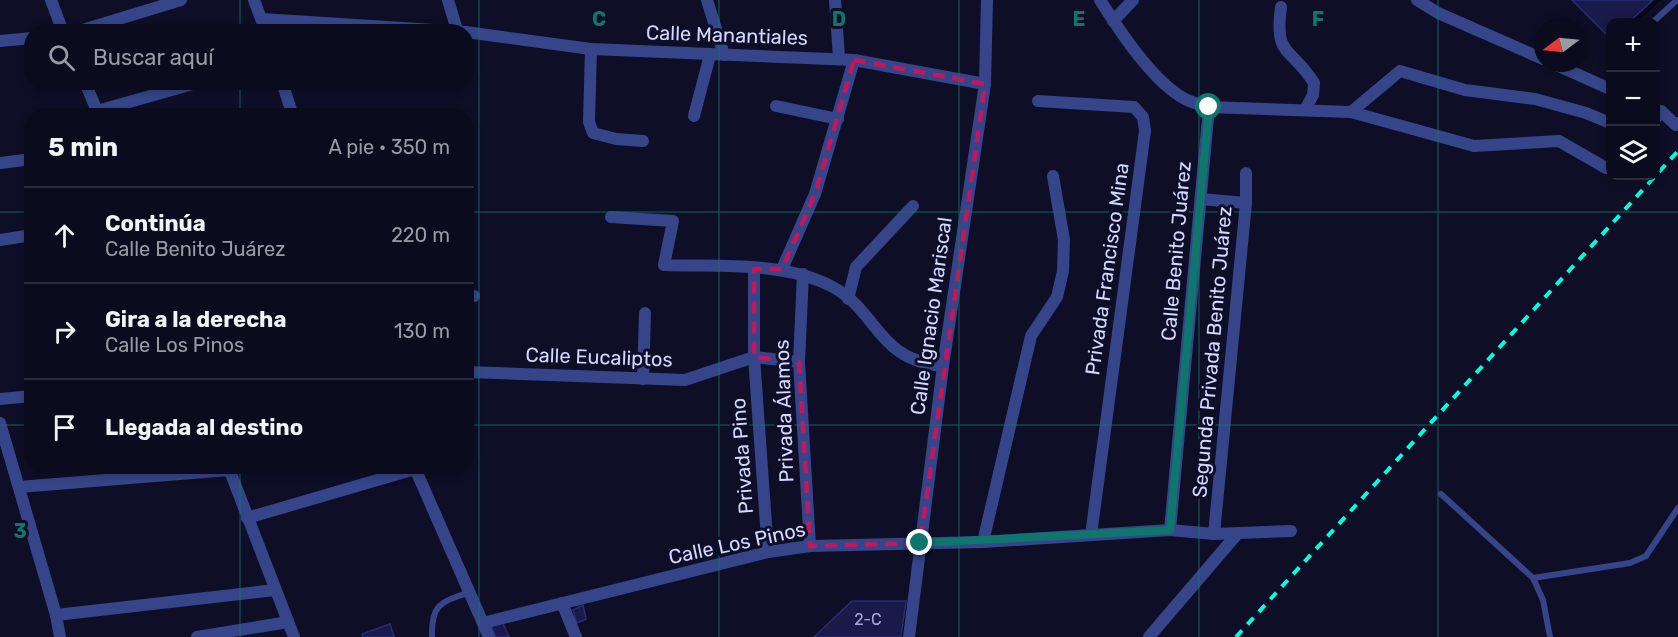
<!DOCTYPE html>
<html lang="es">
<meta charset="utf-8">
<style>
body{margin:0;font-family:Rubik,sans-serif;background:#131426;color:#f1f3f6}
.controls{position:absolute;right:18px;top:18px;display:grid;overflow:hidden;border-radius:12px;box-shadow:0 3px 9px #0003}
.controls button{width:54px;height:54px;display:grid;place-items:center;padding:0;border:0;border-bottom:2px solid #2a2b3b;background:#0a0b1d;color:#f1f3f6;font:30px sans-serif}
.compass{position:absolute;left:1534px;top:18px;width:54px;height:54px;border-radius:50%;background:#0a0b1d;box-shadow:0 3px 9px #0003;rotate:254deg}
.stop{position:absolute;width:18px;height:18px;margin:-14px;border:4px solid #0f766e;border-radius:50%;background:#fff}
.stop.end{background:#0f766e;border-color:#fff;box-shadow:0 2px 6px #0008}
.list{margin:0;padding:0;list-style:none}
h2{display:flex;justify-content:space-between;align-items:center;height:78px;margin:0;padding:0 24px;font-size:26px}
h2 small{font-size:20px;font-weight:400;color:#999ba4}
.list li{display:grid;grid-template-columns:39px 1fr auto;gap:18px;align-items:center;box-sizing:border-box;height:96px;padding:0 24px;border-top:2px solid #2a2b3b}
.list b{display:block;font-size:22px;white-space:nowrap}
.list p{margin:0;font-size:20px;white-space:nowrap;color:#999ba4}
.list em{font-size:20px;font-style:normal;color:#999ba4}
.icon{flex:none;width:33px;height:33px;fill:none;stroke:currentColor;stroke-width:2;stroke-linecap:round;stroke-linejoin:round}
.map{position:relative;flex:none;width:1678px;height:637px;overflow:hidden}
.search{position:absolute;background:#0a0b1d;box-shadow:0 3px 9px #0003;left:24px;top:24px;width:450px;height:66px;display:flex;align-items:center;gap:15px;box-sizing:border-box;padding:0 21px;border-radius:24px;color:#999ba4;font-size:22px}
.panel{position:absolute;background:#0a0b1d;box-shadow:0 3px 9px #0003;left:24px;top:108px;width:450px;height:366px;border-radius:24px}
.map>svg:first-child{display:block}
</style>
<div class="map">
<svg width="1678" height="637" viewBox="0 0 1678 637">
<rect width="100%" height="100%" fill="#0e0f27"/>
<!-- shadow -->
<g fill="#0007">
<polygon points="1571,0 1661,0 1637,22 1610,22 1610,39"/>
<polygon points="905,603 909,610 905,637 817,637"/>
</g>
<!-- building -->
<g fill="#191a49" stroke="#292b76" stroke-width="1.5">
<polygon points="1572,0 1653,0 1629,22 1610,22 1610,38"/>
<polygon points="852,601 906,601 901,637 814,637"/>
<polygon points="583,605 586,619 577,623 573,610"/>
<polygon points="502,621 509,637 496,637 491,625"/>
<polygon points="390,624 394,637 363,637 362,634"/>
</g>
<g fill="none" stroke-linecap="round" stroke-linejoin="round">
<!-- service -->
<g stroke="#364589" stroke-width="6">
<polyline points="1653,22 1677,0"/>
<polyline points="1441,494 1533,578 1543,600 1550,637"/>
<polyline points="1533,578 1630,563 1646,556 1678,508"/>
<path d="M432,637C431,603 442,602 470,592"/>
</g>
<!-- minor -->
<g stroke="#364589" stroke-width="12">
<polyline points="51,0 63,32"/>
<polyline points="254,0 266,32"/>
<polyline points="448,0 457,30"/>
<polyline points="707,0 724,55"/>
<polyline points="835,0 839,58"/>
<path d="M1100,0C1119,30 1154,84 1187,100C1193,103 1202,105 1209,107L1351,112L1474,146L1559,141L1606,168"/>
<polyline points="1417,0 1438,13 1543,59"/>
<path d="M1281,7C1274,58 1291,46 1314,83L1313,95L1305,110"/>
<polyline points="262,19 465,32"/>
<polyline points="1113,21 1133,0"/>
<polyline points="76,32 181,0"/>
<polyline points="466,32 591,49 854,60 985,84"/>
<polyline points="0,41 32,38"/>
<polyline points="591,49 589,122 593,133 616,139 643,141"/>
<polyline points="1552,63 1610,89"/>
<polyline points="85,82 99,116"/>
<polyline points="282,82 293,116"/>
<polyline points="1038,101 1134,107 1143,117 1145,131 1091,535"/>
<polyline points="776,106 838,119"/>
<polyline points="97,111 200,82"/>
<polyline points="1351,112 1400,71 1465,90 1535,99 1586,113 1610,123"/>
<polyline points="694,116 710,55"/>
<polyline points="1656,118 1661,111 1676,125 1678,123"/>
<polyline points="0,163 32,159"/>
<polyline points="1201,199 1246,203"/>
<path d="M611,217L673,221L664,265C718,267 782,261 831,286C879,311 876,360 943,366"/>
<polyline points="0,240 32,235"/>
<polyline points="754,269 754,357 768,552"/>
<polyline points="782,269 815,194 854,60"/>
<polyline points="803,274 799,362 810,546"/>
<polyline points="466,295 474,296"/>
<polyline points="848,299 856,267 913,206"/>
<polyline points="466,372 685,380 754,357 799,362"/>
<polyline points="643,379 645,313"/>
<polyline points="0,399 32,396"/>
<polyline points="0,423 56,615 60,637"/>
<polyline points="228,466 294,637"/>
<polyline points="414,466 489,637"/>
<polyline points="19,487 229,470"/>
<polyline points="247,518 415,469"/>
<polyline points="1170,530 1209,107"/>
<polyline points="1214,534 1246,203 1246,173"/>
<polyline points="983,542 1031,336 1057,297 1063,271 1064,240 1053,176"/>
<polyline points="562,603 576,637"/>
<polyline points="56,615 275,590"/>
<polyline points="483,623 768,552 810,546 983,542 1170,530 1214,534 1291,531"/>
<polyline points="197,637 288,622"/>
<polyline points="909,637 943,366 985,84 987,0"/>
<polyline points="1149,637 1238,533"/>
</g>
<!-- rail -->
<polyline stroke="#00ffdf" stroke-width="4" stroke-dasharray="9 8" stroke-linecap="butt" points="1236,637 1678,151"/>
</g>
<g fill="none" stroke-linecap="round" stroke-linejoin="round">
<!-- route -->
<polyline stroke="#0f766e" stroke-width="8" points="920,543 1170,530 1209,107"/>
</g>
<!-- marked area -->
<path fill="none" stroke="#c2185b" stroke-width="4.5" stroke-dasharray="12 8" stroke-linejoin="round" d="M854,60L985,84L920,543L810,546L799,362L754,357V269H782L815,194Z"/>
<!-- grid -->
<path fill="none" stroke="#0f766e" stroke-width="1.5" stroke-opacity="0.55" d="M240,0V32M479,0V637M719,0V637M959,0V637M1199,0V637M1438,0V637M240,82V116M0,212H32M466,212H1678M0,425H32M466,425H1678M240,466V637"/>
<g text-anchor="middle" stroke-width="6" stroke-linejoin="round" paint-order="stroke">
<!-- number labels -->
<g font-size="16" fill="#a5a8d2">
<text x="868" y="625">2-C</text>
</g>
<!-- street labels -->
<g font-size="20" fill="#d4d8ff" stroke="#0e0f27">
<text transform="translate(727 35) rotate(2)" y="7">Calle Manantiales</text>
<text transform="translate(1176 251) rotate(-85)" y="7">Calle Benito Juárez</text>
<text transform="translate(1107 269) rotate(-82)" y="7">Privada Francisco Mina</text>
<text transform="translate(931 316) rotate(-82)" y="7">Calle Ignacio Mariscal</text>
<text transform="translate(1212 352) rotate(-85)" y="7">Segunda Privada Benito Juárez</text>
<text transform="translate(599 357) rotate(2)" y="7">Calle Eucaliptos</text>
<text transform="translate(784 411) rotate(-92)" y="7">Privada Álamos</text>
<text transform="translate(742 456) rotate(-94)" y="7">Privada Pino</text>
<text transform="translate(737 543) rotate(-12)" y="7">Calle Los Pinos</text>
</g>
</g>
<g font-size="20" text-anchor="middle" font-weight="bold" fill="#0f766e" stroke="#0e0f27" stroke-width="6" stroke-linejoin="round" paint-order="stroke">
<text x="599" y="26">C</text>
<text x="839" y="26">D</text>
<text x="1079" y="26">E</text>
<text x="1318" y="26">F</text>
<text x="20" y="538">3</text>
</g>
</svg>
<div class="controls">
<button>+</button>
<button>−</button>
<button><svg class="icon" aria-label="layers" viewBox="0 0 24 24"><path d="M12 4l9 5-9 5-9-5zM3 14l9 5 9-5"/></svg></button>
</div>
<svg class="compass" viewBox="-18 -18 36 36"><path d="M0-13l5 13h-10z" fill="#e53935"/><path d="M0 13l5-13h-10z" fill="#999ba4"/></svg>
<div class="stop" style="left:1209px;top:107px"></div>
<div class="stop end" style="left:920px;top:543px"></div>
<div class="search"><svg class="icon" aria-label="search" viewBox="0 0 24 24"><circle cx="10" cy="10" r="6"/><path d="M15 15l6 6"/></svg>Buscar aquí</div>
<section class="panel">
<h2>5 min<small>A pie · 350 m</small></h2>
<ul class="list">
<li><svg class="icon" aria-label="ahead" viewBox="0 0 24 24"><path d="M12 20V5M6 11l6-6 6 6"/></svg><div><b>Continúa</b><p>Calle Benito Juárez</p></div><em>220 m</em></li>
<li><svg class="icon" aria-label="right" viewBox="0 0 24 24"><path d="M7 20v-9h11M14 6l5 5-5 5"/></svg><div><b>Gira a la derecha</b><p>Calle Los Pinos</p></div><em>130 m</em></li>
<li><svg class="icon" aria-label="arrive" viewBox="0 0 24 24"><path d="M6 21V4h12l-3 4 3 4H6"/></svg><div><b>Llegada al destino</b></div></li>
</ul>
</section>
</div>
